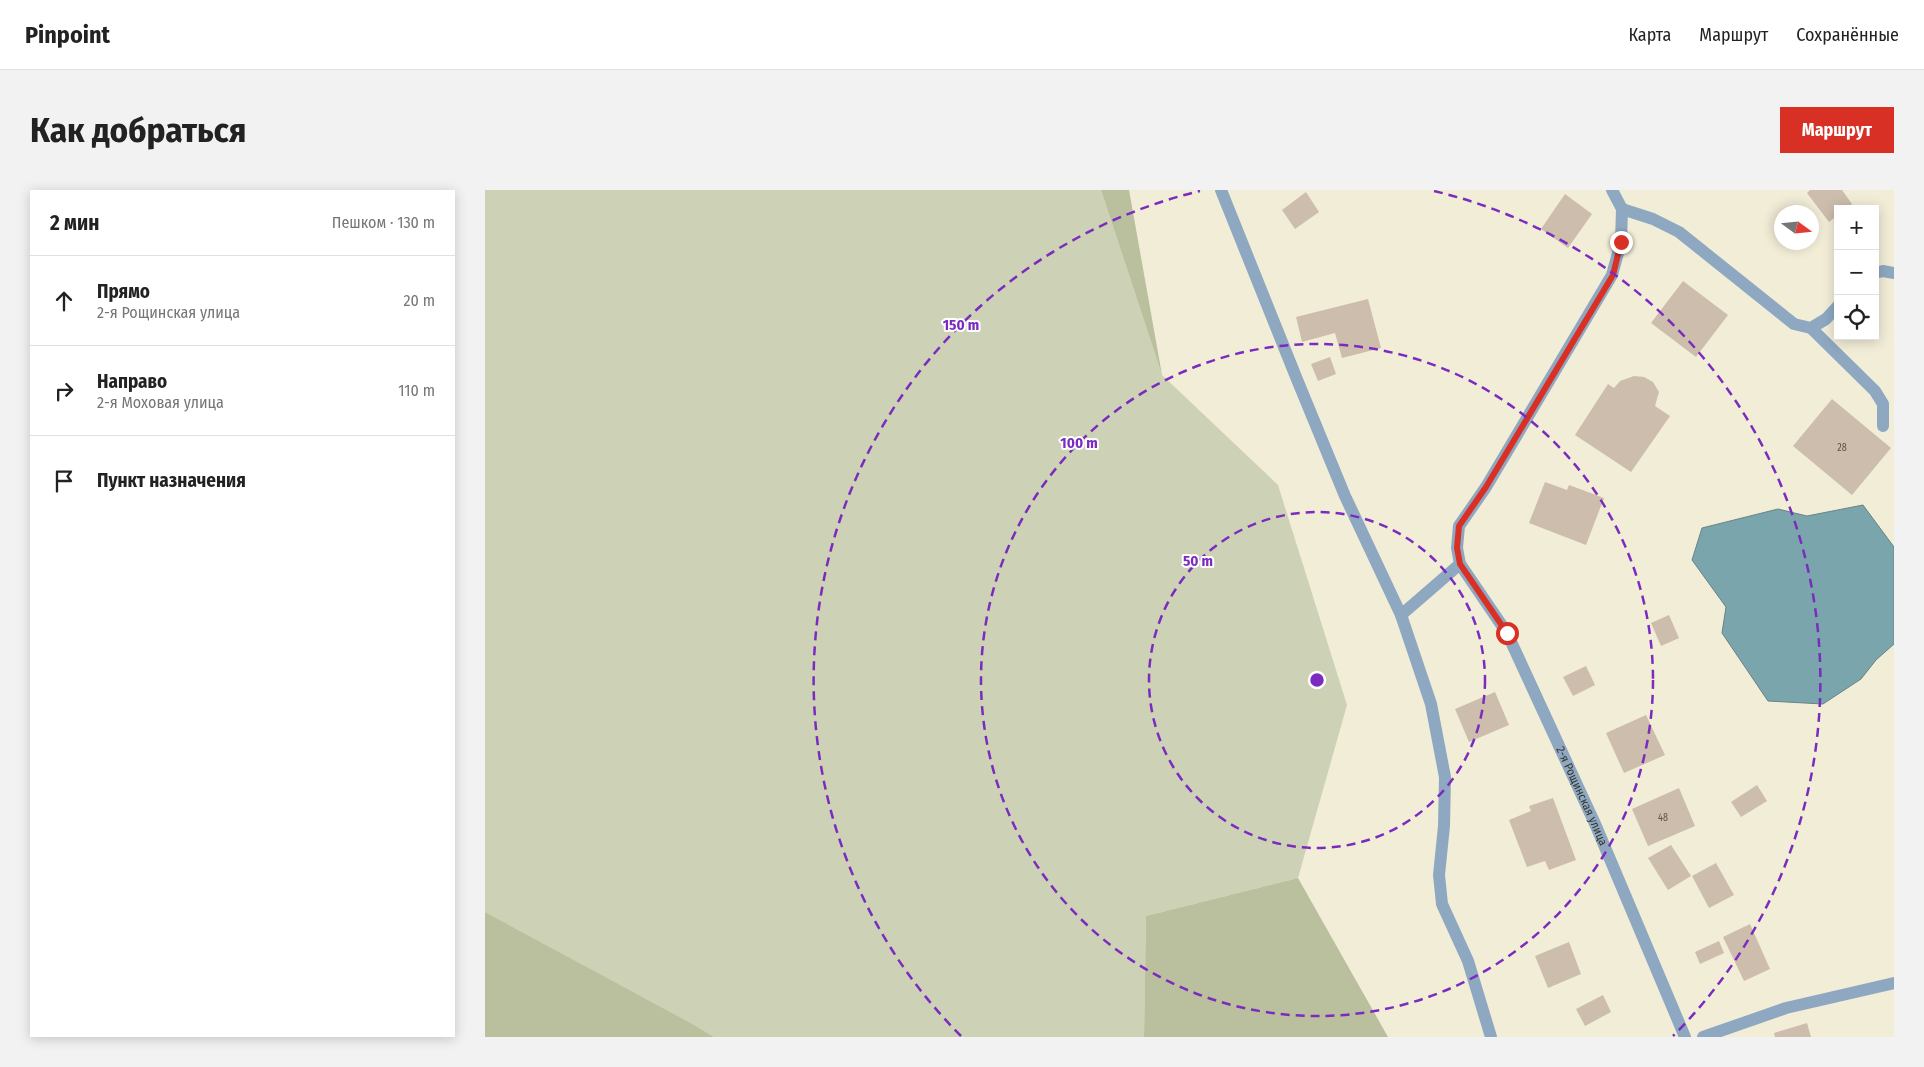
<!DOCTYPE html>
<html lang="ru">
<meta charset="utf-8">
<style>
body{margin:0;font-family:"Fira Sans Condensed",sans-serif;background:#f2f2f2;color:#222}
.controls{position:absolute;right:15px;top:15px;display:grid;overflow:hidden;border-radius:0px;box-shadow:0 2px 12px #0003}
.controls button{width:45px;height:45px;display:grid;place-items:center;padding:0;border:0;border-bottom:1px solid #e0e0e0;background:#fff;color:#222;font:25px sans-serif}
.compass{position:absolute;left:1289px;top:15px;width:45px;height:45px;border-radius:50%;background:#fff;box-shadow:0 2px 12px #0003;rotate:105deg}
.stop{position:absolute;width:15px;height:15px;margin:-11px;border:4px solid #d93025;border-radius:50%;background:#fff}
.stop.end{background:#d93025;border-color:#fff;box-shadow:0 1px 5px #0008}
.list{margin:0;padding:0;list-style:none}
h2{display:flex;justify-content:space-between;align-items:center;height:65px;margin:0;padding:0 20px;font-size:21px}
h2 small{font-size:16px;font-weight:400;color:#767676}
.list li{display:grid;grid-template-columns:32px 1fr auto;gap:15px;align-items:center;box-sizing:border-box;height:90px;padding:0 20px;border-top:1px solid #e0e0e0}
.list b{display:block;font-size:19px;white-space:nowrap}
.list p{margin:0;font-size:16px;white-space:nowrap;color:#767676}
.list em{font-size:16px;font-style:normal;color:#767676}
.icon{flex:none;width:28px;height:28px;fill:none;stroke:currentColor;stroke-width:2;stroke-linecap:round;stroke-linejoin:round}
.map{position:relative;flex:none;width:1409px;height:847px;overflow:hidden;border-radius:0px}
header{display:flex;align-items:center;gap:30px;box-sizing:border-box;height:70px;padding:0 25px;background:#fff;border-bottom:1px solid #e0e0e0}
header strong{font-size:24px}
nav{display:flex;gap:28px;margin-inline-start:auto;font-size:18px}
.intro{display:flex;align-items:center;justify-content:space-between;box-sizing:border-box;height:120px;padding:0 30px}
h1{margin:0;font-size:35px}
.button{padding:12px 22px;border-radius:0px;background:#d93025;color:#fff;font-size:18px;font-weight:700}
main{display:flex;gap:30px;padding:0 30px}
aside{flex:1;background:#fff;border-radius:0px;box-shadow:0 2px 12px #0003}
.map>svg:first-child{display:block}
</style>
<header>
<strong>Pinpoint</strong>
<nav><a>Карта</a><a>Маршрут</a><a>Сохранённые</a></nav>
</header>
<div class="intro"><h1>Как добраться</h1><a class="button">Маршрут</a></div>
<main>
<aside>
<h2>2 мин<small>Пешком · 130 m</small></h2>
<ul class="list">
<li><svg class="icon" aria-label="ahead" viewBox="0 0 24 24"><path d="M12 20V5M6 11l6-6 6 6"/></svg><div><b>Прямо</b><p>2-я Рощинская улица</p></div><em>20 m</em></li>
<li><svg class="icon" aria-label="right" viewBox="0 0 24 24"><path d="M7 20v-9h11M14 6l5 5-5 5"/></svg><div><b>Направо</b><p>2-я Моховая улица</p></div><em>110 m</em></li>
<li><svg class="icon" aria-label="arrive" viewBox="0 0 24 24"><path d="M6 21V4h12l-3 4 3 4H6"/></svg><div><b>Пункт назначения</b></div></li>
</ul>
</aside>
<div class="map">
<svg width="1409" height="847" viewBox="0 0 1409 847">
<rect width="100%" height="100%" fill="#f2edd7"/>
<!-- green -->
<polygon fill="#cdd1b5" points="0,0 616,0 677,185 793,295 862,515 813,688 661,726 659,847 229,847 0,722"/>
<!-- forest -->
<g fill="#babf9e">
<polygon points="616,0 644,0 677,185"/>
<polygon points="813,688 903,847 659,847 661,726"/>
<polygon points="0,722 207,834 229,847 0,847"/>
</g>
<!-- water -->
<polygon fill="#7ba5ad" stroke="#668386" points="1378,315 1409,357 1409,454 1391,470 1376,489 1338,514 1283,511 1237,443 1241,417 1207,370 1217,338 1293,319 1322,326"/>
<!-- building -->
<g fill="#cdbdac">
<polygon points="1325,0 1357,0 1367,14 1361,19 1353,19 1353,25 1344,32 1322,3"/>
<polygon points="821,2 834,22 810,39 797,20"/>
<polygon points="1080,4 1107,24 1083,58 1056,39"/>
<polygon points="1198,91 1243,125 1211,167 1166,133"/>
<polygon points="883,109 896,158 857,168 850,143 817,152 811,127"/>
<polygon points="845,167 851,184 833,191 826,174"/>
<polygon points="1149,186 1159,187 1168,192 1174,202 1170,216 1185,226 1146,282 1090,245 1123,194 1129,198 1135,191"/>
<polygon points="1347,209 1406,258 1367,305 1308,256"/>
<polygon points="1060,292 1082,300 1084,295 1119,308 1101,355 1044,333"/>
<polygon points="1184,425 1194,448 1176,456 1166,433"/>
<polygon points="1101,476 1110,495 1088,506 1078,487"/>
<polygon points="1010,502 1024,535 984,552 970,519"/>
<polygon points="1161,525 1180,565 1139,583 1121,543"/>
<polygon points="1272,595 1282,611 1256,627 1246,612"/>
<polygon points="1194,598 1210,636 1163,656 1147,619"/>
<polygon points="1068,608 1091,670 1064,680 1060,671 1042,677 1024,630 1046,621 1044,616"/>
<polygon points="1186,655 1206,686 1183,700 1163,668"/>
<polygon points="1231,673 1249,705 1224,718 1207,686"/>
<polygon points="1265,734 1285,779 1259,791 1238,747"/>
<polygon points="1234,751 1239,763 1215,774 1210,762"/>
<polygon points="1084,752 1096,784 1063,798 1050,766"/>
<polygon points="1118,805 1126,822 1100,836 1091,819"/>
<polygon points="1322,833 1326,847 1290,847 1289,843"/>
</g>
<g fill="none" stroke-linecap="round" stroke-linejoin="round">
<!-- minor -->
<g stroke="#8ea8c2" stroke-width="12">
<polyline points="736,0 811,187 860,306 916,425 946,514 960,587 959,636 954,685 957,714 983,771 1006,847"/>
<path id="s1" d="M1127,0L1137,19L1136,52L1127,85L1001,297L974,336L972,358L975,374L1022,443L1111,636L1200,847"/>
<polyline points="1137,19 1168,29 1194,42 1309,134 1326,138 1341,129 1353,116"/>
<polyline points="1390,83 1398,81 1409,83"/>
<polyline points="1326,138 1390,201 1398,214 1398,236"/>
<polyline points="916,425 975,374"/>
<polyline points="1218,847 1301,818 1409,793"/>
</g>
</g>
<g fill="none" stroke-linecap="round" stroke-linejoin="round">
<!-- route -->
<polyline stroke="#d93025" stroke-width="6" points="1022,443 975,374 972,358 974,336 1001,297 1128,85 1136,52"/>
</g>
<!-- distance rings -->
<g fill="none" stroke="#7b2cbf" stroke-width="2.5" stroke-dasharray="9 6">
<circle cx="832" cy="490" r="168"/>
<circle cx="832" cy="490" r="336"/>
<path d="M476 846A503 503 0 0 1 715 1M949 1A503 503 0 0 1 1188 846"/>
</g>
<g text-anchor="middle" stroke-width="4" stroke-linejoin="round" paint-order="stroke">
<!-- number labels -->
<g font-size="10" fill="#5c564b">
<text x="1357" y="261">28</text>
<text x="1178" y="631">48</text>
</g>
<!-- street labels -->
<g font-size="12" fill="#36342b" stroke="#fff">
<text dy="4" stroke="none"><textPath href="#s1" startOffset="684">2-я Рощинская улица</textPath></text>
</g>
</g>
<circle cx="832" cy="490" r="8" fill="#7b2cbf" stroke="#fff" stroke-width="2.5"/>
<g font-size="15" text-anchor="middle" font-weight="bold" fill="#7b2cbf" stroke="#fff" stroke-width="4" stroke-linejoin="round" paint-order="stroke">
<text x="476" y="140">150 m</text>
<text x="594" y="258">100 m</text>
<text x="713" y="376">50 m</text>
</g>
</svg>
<div class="controls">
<button>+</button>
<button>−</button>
<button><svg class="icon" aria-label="locate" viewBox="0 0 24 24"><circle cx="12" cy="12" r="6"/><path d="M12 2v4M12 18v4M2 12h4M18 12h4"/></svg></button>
</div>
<svg class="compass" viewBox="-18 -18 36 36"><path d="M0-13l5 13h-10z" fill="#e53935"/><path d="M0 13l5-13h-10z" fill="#767676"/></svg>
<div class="stop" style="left:1022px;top:443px"></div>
<div class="stop end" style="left:1136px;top:52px"></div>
</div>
</main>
